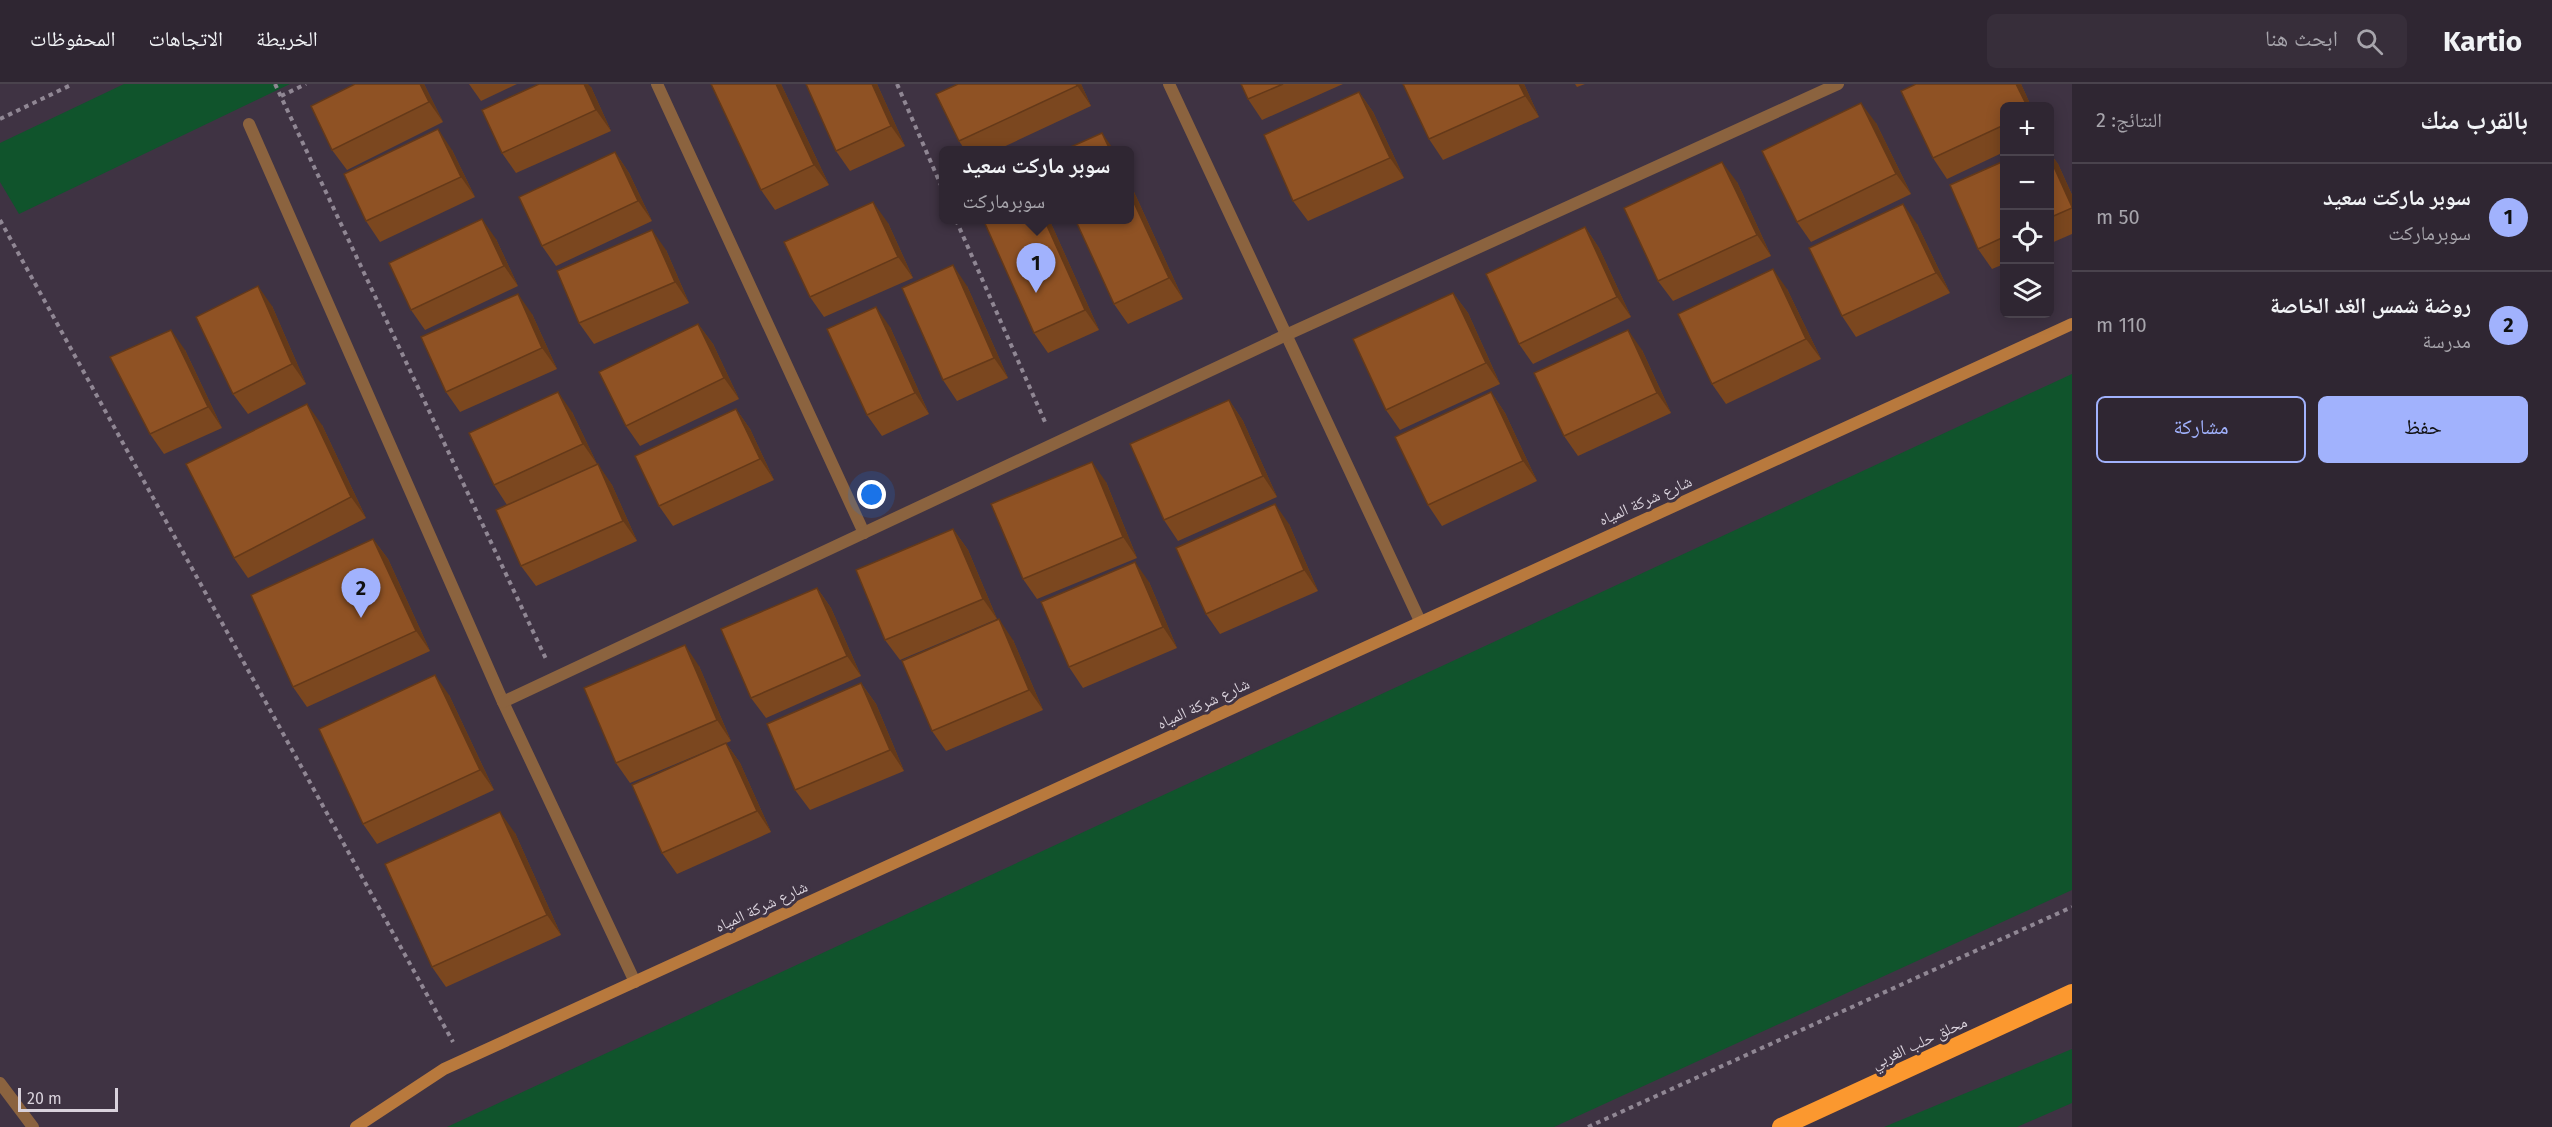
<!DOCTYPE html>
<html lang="ar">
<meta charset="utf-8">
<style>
body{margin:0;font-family:"Fira Sans","Noto Naskh Arabic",sans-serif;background:#372e3a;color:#f1f3f6;direction:rtl}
.controls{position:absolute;right:18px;top:18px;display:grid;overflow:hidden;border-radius:9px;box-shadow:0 3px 15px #0003}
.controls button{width:54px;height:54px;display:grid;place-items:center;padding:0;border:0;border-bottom:2px solid #4a434d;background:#2f2632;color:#f1f3f6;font:30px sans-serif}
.scale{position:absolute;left:18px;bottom:15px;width:100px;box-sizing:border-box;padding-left:6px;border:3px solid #d9d2dc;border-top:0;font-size:16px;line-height:21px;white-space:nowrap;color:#d9d2dc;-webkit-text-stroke:4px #3f3343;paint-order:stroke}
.you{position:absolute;left:872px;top:411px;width:21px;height:21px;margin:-15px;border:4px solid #fff;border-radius:50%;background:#1a73e8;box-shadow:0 0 0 9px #1a73e833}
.badge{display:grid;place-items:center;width:39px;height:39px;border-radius:50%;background:#a1b2fd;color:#111;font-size:20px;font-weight:700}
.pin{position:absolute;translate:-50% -50px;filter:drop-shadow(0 2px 3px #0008)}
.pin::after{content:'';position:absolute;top:32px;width:21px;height:18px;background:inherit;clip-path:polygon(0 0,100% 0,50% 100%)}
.popup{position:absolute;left:939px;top:62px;width:195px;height:78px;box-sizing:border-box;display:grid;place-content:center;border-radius:9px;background:#2f2632;filter:drop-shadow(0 2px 4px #0005);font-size:20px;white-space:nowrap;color:#a7a5ac}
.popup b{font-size:22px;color:#f1f3f6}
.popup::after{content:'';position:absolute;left:50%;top:100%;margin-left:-12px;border:12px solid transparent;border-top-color:#2f2632}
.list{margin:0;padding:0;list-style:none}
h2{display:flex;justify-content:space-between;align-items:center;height:78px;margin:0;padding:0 24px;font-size:26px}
h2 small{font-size:20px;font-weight:400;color:#a7a5ac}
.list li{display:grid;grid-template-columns:39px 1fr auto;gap:18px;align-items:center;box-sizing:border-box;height:108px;padding:0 24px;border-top:2px solid #4a434d}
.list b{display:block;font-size:22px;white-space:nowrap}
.list p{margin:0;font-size:20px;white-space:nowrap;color:#a7a5ac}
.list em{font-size:20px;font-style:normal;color:#a7a5ac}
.actions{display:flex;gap:12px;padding:18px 24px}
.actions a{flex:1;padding:14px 0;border:2px solid #a1b2fd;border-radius:9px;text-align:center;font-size:21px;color:#a1b2fd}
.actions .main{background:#a1b2fd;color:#111}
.icon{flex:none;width:33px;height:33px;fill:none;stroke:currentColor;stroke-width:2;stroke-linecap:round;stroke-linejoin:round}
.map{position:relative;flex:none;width:2072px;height:1043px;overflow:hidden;direction:ltr}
header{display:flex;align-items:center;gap:36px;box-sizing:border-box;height:84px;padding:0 30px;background:#2f2632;border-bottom:2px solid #4a434d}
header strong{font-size:28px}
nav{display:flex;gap:33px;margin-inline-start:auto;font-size:21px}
.search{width:420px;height:54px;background:#372e3a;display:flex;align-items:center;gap:15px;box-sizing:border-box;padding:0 21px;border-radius:9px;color:#a7a5ac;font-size:22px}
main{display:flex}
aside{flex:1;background:#2f2632}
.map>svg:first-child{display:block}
</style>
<header>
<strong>Kartio</strong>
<div class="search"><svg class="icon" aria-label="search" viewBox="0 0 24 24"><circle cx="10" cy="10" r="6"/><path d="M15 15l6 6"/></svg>ابحث هنا</div>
<nav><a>الخريطة</a><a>الاتجاهات</a><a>المحفوظات</a></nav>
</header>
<main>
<aside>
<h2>بالقرب منك<small>النتائج: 2</small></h2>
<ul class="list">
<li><span class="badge">1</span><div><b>سوبر ماركت سعيد</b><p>سوبرماركت</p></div><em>50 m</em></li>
<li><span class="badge">2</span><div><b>روضة شمس الغد الخاصة</b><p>مدرسة</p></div><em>110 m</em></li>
</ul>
<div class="actions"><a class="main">حفظ</a><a>مشاركة</a></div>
</aside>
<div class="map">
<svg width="2072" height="1043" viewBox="0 0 2072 1043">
<rect width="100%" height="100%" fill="#3f3343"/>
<!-- green -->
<g fill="#10542c">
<polygon points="124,0 290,0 19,130 0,98 0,59"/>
<polygon points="2072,290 2072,806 1554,1043 447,1043"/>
<polygon points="2072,965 2072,1019 2017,1043 1884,1043"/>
</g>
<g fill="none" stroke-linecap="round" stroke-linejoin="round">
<!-- path -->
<g stroke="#908794" stroke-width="4" stroke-dasharray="4.5 4.5" stroke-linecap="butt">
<polyline points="275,0 546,575"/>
<polyline points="897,0 943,106"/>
<polyline points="281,12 306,0"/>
<polyline points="0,35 73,0"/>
<polyline points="0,136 453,958"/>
<polyline points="956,136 1045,338"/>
<polyline points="1588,1043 2072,823"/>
</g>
<!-- street -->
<g stroke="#8b633f" stroke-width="12">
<polyline points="657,0 864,449"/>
<polyline points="1169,0 1420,537"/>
<polyline points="249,40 503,618 635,898"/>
<polyline points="503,618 1286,251 1838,0"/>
<polyline points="0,999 33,1043"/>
</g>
<!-- secondary -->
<polyline stroke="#b8793d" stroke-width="12" points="356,1043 444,985 2072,240"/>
<!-- highway -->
<polyline stroke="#fb982f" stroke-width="18" points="1781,1043 2072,909"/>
</g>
<!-- wall -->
<g fill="#7b471f">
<polygon points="355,0 424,0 443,38 347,86 332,66"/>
<polygon points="469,0 517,0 481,17"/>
<polygon points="781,0 829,101 775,126 761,106"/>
<polygon points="806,0 877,0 905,62 850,87 836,67"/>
<polygon points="958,0 1081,0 1091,22 997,66 965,66 959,57"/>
<polygon points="1241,0 1343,0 1262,36 1248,15"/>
<polygon points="1403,0 1524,0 1539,33 1443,76 1429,55"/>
<polygon points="1575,0 1585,0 1577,3"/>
<polygon points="2021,0 2031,22 2004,22 2004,68 1947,95 1933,74"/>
<polygon points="591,3 611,47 516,89 502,69"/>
<polygon points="1359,8 1373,28 1404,94 1308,137 1293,117"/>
<polygon points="1876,39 1911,110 1811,158 1797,138"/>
<polygon points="452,66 475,113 380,158 366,137"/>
<polygon points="615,68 629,89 652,137 556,182 542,162"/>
<polygon points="2049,68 2058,80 2072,111 2072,150 2049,160"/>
<polygon points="2004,77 2004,180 1992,185 1978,165"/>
<polygon points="1129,97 1183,215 1128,240 1114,220 1129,135"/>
<polygon points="1737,98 1771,172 1673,217 1658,197"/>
<polygon points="1049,135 1099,246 1048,269 1034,249"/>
<polygon points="888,139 913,194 824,233 810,213"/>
<polygon points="1917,140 1950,209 1856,253 1842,232"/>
<polygon points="1585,143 1599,164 1631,233 1533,280 1519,260"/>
<polygon points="496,155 518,202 425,246 411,226"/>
<polygon points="666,166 689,219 594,260 579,239"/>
<polygon points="967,202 1008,294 957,317 943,296"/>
<polygon points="1787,205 1821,275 1726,320 1712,300"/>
<polygon points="1453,209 1468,229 1500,300 1400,346 1386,326"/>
<polygon points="272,222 306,300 248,330 233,310"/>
<polygon points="532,230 557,285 460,328 446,308"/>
<polygon points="698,240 713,260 739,315 640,362 626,342"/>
<polygon points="890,243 929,330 882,352 867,331"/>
<polygon points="185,266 222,344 164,370 150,350"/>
<polygon points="1642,266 1671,329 1578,372 1564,352"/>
<polygon points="1491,308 1505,329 1537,397 1442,442 1428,421"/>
<polygon points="1229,316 1243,337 1277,413 1178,457 1164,436"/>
<polygon points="736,325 750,345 774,396 673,442 659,422"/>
<polygon points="572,328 597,380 612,401 637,457 536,502 521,482 507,421 494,401"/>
<polygon points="322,341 366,434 248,494 234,474"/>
<polygon points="1106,398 1137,474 1037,515 1023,495"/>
<polygon points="1289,440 1318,507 1220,550 1206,530"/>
<polygon points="953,445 968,466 997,535 900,576 885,556"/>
<polygon points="373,455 388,475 430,567 307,623 293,603"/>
<polygon points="1149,498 1177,564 1083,604 1069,583"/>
<polygon points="817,504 831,524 861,592 766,634 751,614"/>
<polygon points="1013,556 1043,626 946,667 932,647"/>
<polygon points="699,582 731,657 630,699 616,679"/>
<polygon points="861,599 876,620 904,687 810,726 795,706"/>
<polygon points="449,611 494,706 377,760 363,740"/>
<polygon points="726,659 740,679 771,748 677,790 662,769"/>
<polygon points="515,749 561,851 446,903 432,883"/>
</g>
<!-- shaded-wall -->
<g fill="#643919">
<polygon points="420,0 424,0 443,38 429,18"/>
<polygon points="584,0 588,0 591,3 611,47 596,26"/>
<polygon points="776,0 781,0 829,101 814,81"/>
<polygon points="872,0 877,0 905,62 891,42"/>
<polygon points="1076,0 1081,0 1091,22"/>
<polygon points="1519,0 1524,0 1539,33 1525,12"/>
<polygon points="2016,0 2021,0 2031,22 2027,22"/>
<polygon points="1359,8 1373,28 1404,94 1390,74"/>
<polygon points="1861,19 1876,39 1911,110 1896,90"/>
<polygon points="438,45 452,66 475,113 461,93"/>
<polygon points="1102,49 1114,66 1110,66"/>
<polygon points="615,68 629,89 652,137 638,117"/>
<polygon points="2049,68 2058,80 2072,111 2072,123 2049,72"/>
<polygon points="1722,78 1737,98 1771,172 1757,151"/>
<polygon points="1129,97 1183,215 1169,194 1129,108"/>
<polygon points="873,118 888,139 913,194 898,173"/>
<polygon points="1903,120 1917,140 1950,209 1936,189"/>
<polygon points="482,135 496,155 518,202 504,182"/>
<polygon points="1044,135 1049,135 1099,246 1085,226"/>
<polygon points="1585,143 1599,164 1631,233 1617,213"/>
<polygon points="652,146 666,166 689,219 675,198"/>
<polygon points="953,181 967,202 1008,294 994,274"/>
<polygon points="1773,185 1787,205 1821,275 1806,255"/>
<polygon points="258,202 272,222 306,300 292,280"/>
<polygon points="1453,209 1468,229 1500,300 1486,279"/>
<polygon points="518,210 532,230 557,285 542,264"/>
<polygon points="876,223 890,243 929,330 915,309"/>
<polygon points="698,240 713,260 739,315 724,294"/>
<polygon points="171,246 185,266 222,344 208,323"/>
<polygon points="1628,246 1642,266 1671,329 1657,309"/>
<polygon points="558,308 572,328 597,380 583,360"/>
<polygon points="1491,308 1505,329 1537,397 1523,377"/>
<polygon points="1229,316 1243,337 1277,413 1263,392"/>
<polygon points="307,320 322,341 366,434 351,413"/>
<polygon points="736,325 750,345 774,396 760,375"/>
<polygon points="1092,378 1106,398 1137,474 1123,453"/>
<polygon points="598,380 612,401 637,457 623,437"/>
<polygon points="1275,420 1289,440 1318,507 1304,486"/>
<polygon points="953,445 968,466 997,535 983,515"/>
<polygon points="373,455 388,475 430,567 416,547"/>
<polygon points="1135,478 1149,498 1177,564 1163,543"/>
<polygon points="817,504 831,524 861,592 847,572"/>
<polygon points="999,535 1013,556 1043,626 1029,606"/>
<polygon points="685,561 699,582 731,657 717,636"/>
<polygon points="435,591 449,611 494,706 480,686"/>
<polygon points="861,599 876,620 904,687 890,666"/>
<polygon points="726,659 740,679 771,748 757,727"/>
<polygon points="500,728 515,749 561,851 547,831"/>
</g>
<!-- building -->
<g fill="#8f5224" stroke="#643919" stroke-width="1.5">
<polygon points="355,0 420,0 429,18 332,66 311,22"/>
<polygon points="539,0 584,0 596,26 502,69 482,26"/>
<polygon points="711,0 776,0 814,81 761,106"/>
<polygon points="806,0 872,0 891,42 836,67"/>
<polygon points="958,0 1076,0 1077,2 959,57 936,10"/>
<polygon points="1241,0 1283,0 1248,15"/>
<polygon points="1403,0 1519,0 1525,12 1429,55"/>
<polygon points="1916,0 2016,0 2027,22 2004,22 2004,41 1933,74 1901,7"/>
<polygon points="1359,8 1390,74 1293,117 1264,51"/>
<polygon points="1861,19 1896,90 1797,138 1762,67"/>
<polygon points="438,45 461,93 366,137 344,90"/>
<polygon points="1102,49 1110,66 1064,66"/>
<polygon points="615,68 638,117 542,162 519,113"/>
<polygon points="2049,72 2072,123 2072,124 2049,134"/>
<polygon points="2004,77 2004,153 1978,165 1950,101"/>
<polygon points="1722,78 1757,151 1658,197 1624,124"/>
<polygon points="1129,108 1169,194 1114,220 1075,135 1129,135"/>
<polygon points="873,118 898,173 810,213 784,158"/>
<polygon points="1903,120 1936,189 1842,232 1809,164"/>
<polygon points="482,135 504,182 411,226 389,179"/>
<polygon points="983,135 1044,135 1085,226 1034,249"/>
<polygon points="1585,143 1617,213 1519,260 1486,190"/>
<polygon points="652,146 675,198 579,239 557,187"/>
<polygon points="953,181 994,274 943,296 902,204"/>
<polygon points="1773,185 1806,255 1712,300 1678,230"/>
<polygon points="258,202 292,280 233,310 196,233"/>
<polygon points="1453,209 1486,279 1386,326 1353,255"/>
<polygon points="518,210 542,264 446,308 421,253"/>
<polygon points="876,223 915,309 867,331 827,245"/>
<polygon points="698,240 724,294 626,342 599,288"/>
<polygon points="171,246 208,323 150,350 110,273"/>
<polygon points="1628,246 1657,309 1564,352 1534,289"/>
<polygon points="558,308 583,360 494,401 469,349"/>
<polygon points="1491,308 1523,377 1428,421 1395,353"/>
<polygon points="1229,316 1263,392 1164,436 1130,360"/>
<polygon points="307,320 351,413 234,474 186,380"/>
<polygon points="736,325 760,375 659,422 635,372"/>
<polygon points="1092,378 1123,453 1023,495 991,420"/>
<polygon points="598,380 623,437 521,482 496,426"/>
<polygon points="1275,420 1304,486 1206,530 1176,464"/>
<polygon points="953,445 983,515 885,556 856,486"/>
<polygon points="373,455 416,547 293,603 251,511"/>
<polygon points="1135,478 1163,543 1069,583 1041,518"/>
<polygon points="817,504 847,572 751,614 721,545"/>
<polygon points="999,535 1029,606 932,647 902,577"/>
<polygon points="685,561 717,636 616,679 584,604"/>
<polygon points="435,591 480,686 363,740 319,645"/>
<polygon points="861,599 890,666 795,706 767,640"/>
<polygon points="726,659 757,727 662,769 632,701"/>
<polygon points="500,728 547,831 432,883 385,780"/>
</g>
<g text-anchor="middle" stroke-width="6" stroke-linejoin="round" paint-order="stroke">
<!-- street labels -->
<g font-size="16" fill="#d9d2dc" stroke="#3f3343">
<text transform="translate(1645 416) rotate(-24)" y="6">شارع شركة المياه</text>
<text transform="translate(1203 619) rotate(-25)" y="6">شارع شركة المياه</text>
<text transform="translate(761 822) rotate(-25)" y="6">شارع شركة المياه</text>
<text transform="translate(1919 958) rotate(-25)" y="6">محلق حلب الغربي</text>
</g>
</g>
</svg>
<div class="controls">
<button>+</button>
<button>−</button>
<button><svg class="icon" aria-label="locate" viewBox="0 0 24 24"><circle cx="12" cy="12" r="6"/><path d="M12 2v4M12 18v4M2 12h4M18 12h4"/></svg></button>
<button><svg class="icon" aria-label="layers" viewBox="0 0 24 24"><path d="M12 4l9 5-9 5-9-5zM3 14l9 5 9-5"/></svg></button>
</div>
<div class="scale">20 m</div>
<div class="you"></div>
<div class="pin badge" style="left:1036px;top:209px">1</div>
<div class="popup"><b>سوبر ماركت سعيد</b>سوبرماركت</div>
<div class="pin badge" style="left:361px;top:534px">2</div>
</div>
</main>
